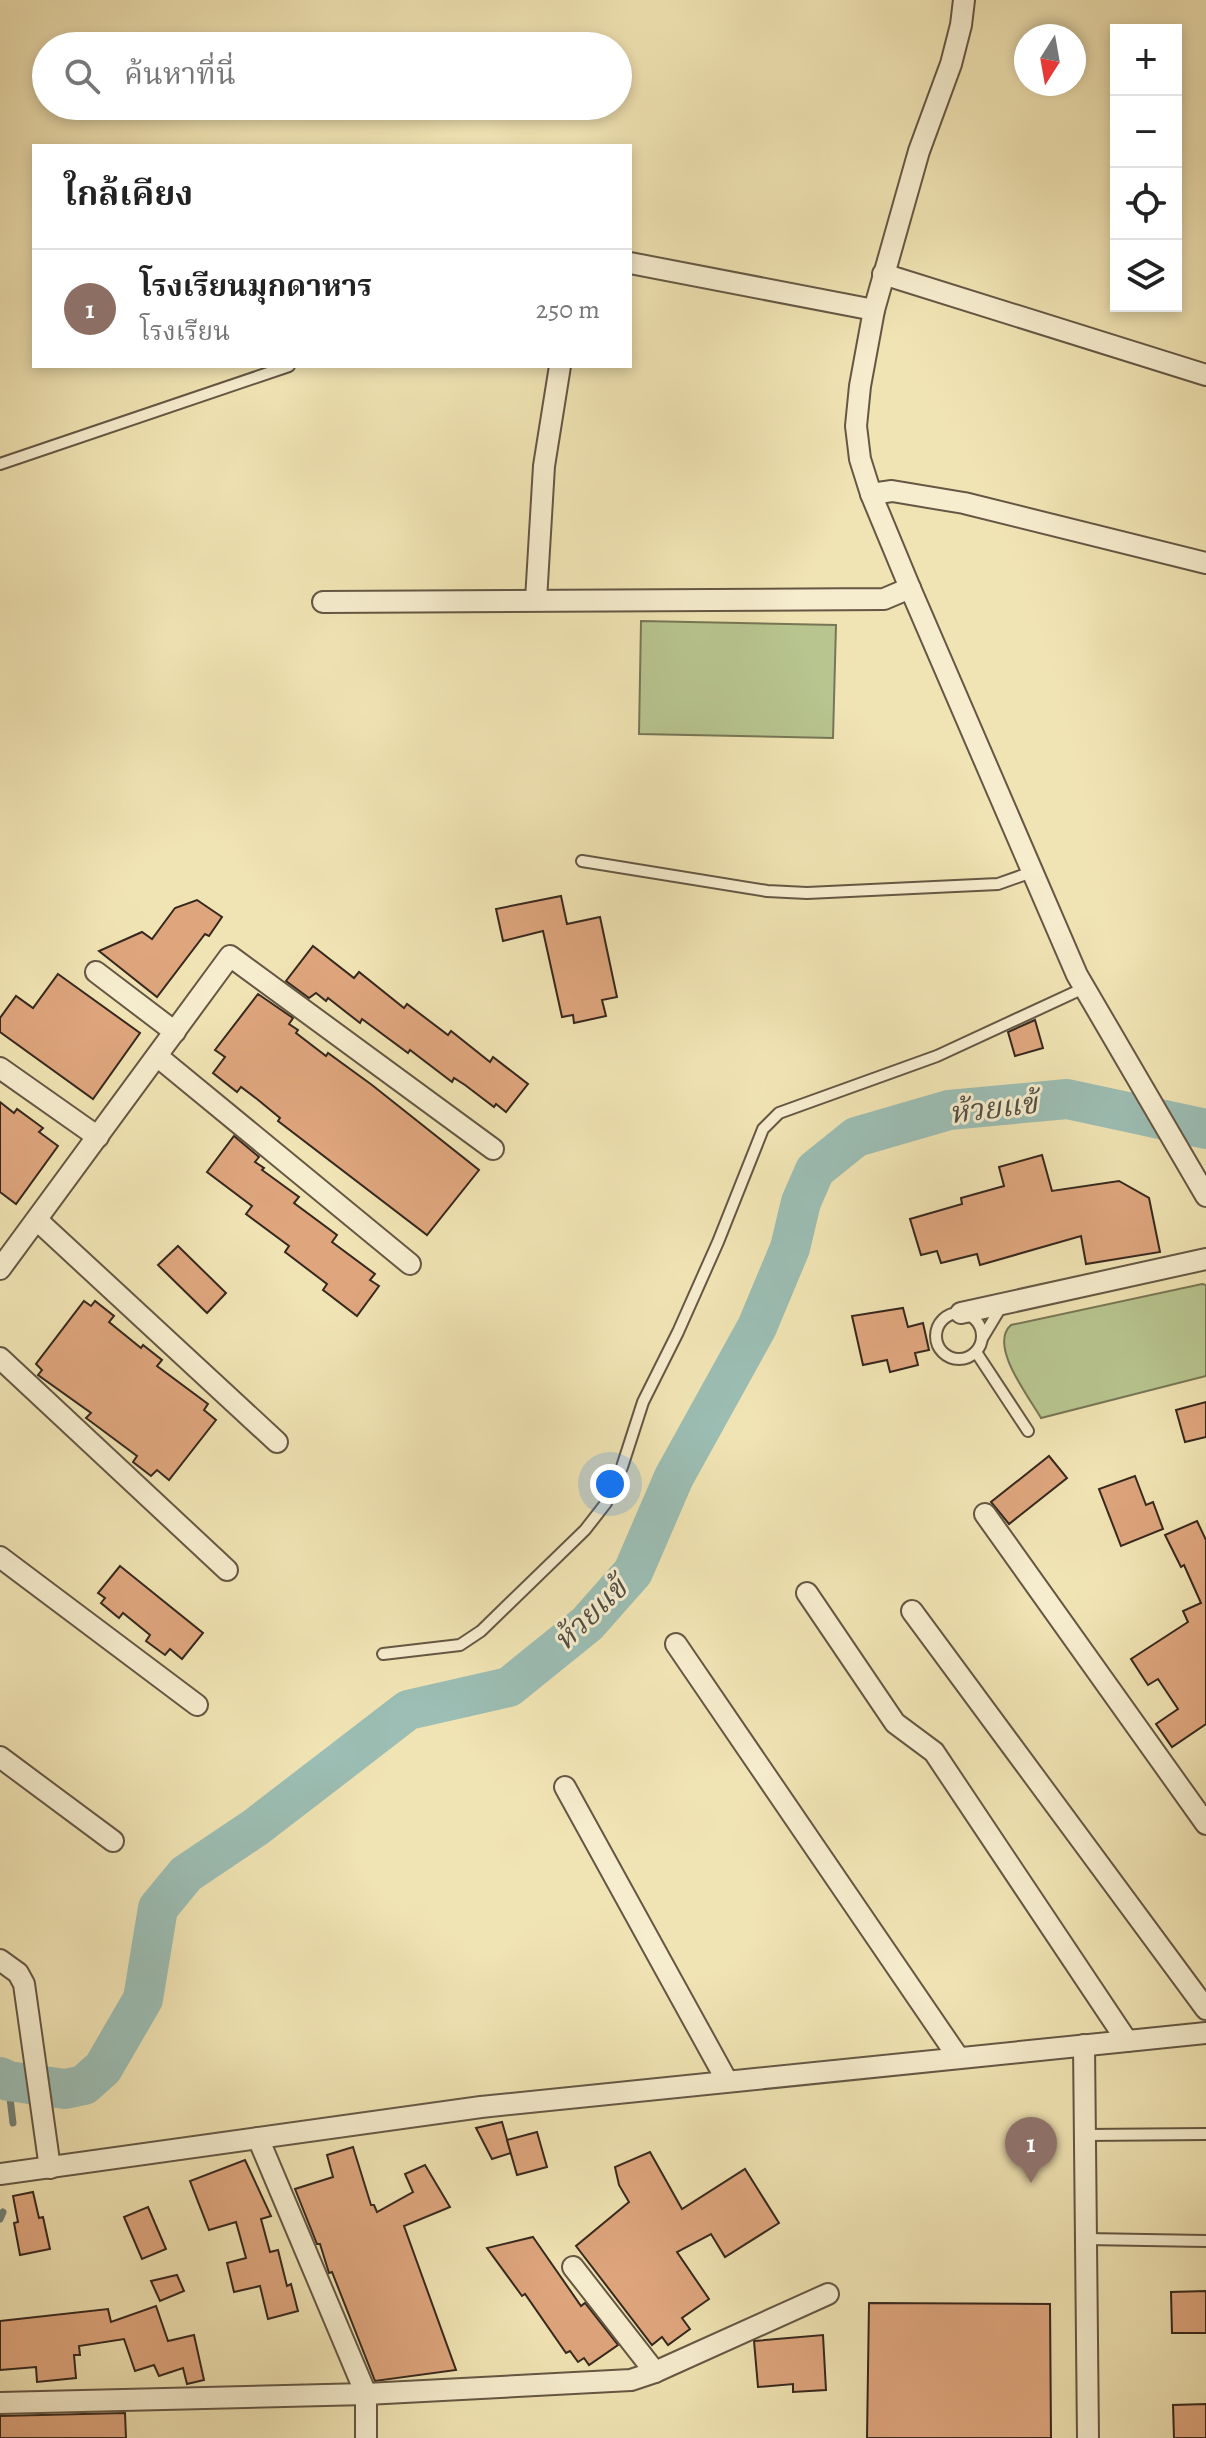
<!DOCTYPE html>
<html lang="th">
<meta charset="utf-8">
<style>
body{margin:0;font-family:Alegreya,"Noto Serif Thai",serif;background:#f2f2f2;color:#222}
.controls{position:absolute;right:24px;top:24px;display:grid;overflow:hidden;border-radius:0px;box-shadow:0 4px 12px #0003}
.controls button{width:72px;height:72px;display:grid;place-items:center;padding:0;border:0;border-bottom:2px solid #e0e0e0;background:#fff;color:#222;font:40px sans-serif}
.compass{position:absolute;left:1014px;top:24px;width:72px;height:72px;border-radius:50%;background:#fff;box-shadow:0 4px 12px #0003;rotate:191deg}
.you{position:absolute;left:610px;top:1484px;width:28px;height:28px;margin:-20px;border:6px solid #fff;border-radius:50%;background:#1a73e8;box-shadow:0 0 0 12px #1a73e833}
.badge{display:grid;place-items:center;width:52px;height:52px;border-radius:50%;background:#db2777;color:#fff;font-size:26px;font-weight:700}
.pin{position:absolute;translate:-50% -66px;filter:drop-shadow(0 2px 4px #0008)}
.pin::after{content:'';position:absolute;top:42px;width:28px;height:24px;background:inherit;clip-path:polygon(0 0,100% 0,50% 100%)}
.list{margin:0;padding:0;list-style:none}
h2{display:flex;justify-content:space-between;align-items:center;height:104px;margin:0;padding:0 32px;font-size:34px}
h2 small{font-size:26px;font-weight:400;color:#767676}
.list li{display:grid;grid-template-columns:52px 1fr auto;gap:24px;align-items:center;box-sizing:border-box;height:120px;padding:0 32px;border-top:2px solid #e0e0e0}
.list b{display:block;font-size:30px;white-space:nowrap}
.list p{margin:0;font-size:26px;white-space:nowrap;color:#767676}
.list em{font-size:26px;font-style:normal;color:#767676}
.icon{flex:none;width:44px;height:44px;fill:none;stroke:currentColor;stroke-width:2;stroke-linecap:round;stroke-linejoin:round}
.map{position:relative;flex:none;width:1206px;height:2438px;overflow:hidden}
.search{position:absolute;background:#fff;box-shadow:0 4px 12px #0003;left:32px;top:32px;width:600px;height:88px;display:flex;align-items:center;gap:20px;box-sizing:border-box;padding:0 28px;border-radius:44px;color:#767676;font-size:30px}
.panel{position:absolute;background:#fff;box-shadow:0 4px 12px #0003;left:32px;top:144px;width:600px;height:224px;border-radius:0px}
.map>svg:first-child{display:block}
</style>
<div class="map">
<svg width="1206" height="2438" viewBox="0 0 1206 2438">
<rect width="100%" height="100%" fill="#f1e4b4"/>
<filter id="stains"><feTurbulence type="fractalNoise" baseFrequency=".0025" numOctaves="4"/><feColorMatrix values="0 0 0 0 .2 0 0 0 0 .09 0 0 0 0 .02 0 0 0 .5 -.17"/></filter>
<radialGradient id="worn" r=".72"><stop offset=".6" stop-color="#630" stop-opacity="0"/><stop offset="1" stop-color="#630" stop-opacity=".3"/></radialGradient>
<!-- green -->
<g fill="#b8c58f" stroke="#777656" stroke-width="2">
<polygon points="641,621 836,625 833,738 639,734"/>
<path d="M1202,1284L1206,1285V1376L1041,1418C1029,1397 988,1345 1011,1325Z"/>
</g>
<g fill="none" stroke-linecap="round" stroke-linejoin="round">
<!-- stream -->
<g stroke="#738278" stroke-width="7">
<polyline points="8,2081 13,2123"/>
<polyline points="0,2219 3,2212"/>
</g>
<!-- river -->
<polyline stroke="#9cbeb4" stroke-width="40" points="0,2077 8,2081 65,2089 84,2085 103,2068 143,1999 158,1908 186,1874 256,1827 408,1710 509,1687 587,1624 633,1572 674,1477 757,1327 790,1248 801,1202 815,1170 856,1137 949,1110 1067,1099 1206,1129"/>
</g>
<!-- building -->
<g fill="#dfa67e" stroke="#36281e" stroke-width="2">
<polygon points="561,896 567,924 600,917 617,997 602,1000 606,1016 574,1023 573,1015 562,1017 543,931 503,941 496,909"/>
<polygon points="197,900 222,917 209,936 205,934 157,997 99,951 142,932 152,939 175,908"/>
<polygon points="313,946 354,978 359,972 404,1008 407,1004 448,1035 451,1031 490,1062 493,1057 528,1084 506,1112 496,1104 494,1107 465,1085 454,1078 452,1082 410,1050 408,1053 362,1019 360,1023 328,998 326,1001 316,993 309,998 286,981"/>
<polygon points="58,974 140,1033 93,1099 0,1032 0,1018 16,996 33,1008"/>
<polygon points="258,994 293,1018 289,1024 298,1030 296,1033 326,1056 328,1053 372,1085 479,1170 427,1235 278,1121 280,1118 257,1099 241,1087 237,1092 213,1073 225,1057 215,1050"/>
<polygon points="1035,1020 1043,1048 1015,1056 1008,1032"/>
<polygon points="0,1102 14,1113 17,1109 43,1128 39,1132 58,1146 16,1204 0,1192"/>
<polygon points="234,1136 259,1157 255,1162 264,1168 262,1170 299,1197 294,1203 337,1235 332,1242 375,1274 370,1280 379,1286 357,1316 323,1290 327,1284 285,1252 289,1246 246,1214 252,1206 207,1172"/>
<polygon points="1042,1155 1052,1191 1119,1181 1149,1198 1160,1252 1086,1264 1081,1236 980,1265 977,1254 941,1263 937,1251 921,1255 910,1219 962,1204 961,1198 1004,1186 999,1167"/>
<polygon points="178,1246 226,1293 207,1313 158,1265"/>
<polygon points="84,1301 91,1306 95,1301 114,1316 109,1322 141,1348 143,1345 162,1360 157,1366 208,1404 204,1410 216,1420 169,1480 157,1470 151,1476 133,1462 137,1456 86,1418 91,1413 38,1375 42,1370 36,1364"/>
<polygon points="903,1308 908,1327 923,1323 929,1350 915,1353 918,1365 890,1372 887,1360 863,1365 852,1316"/>
<polygon points="1206,1402 1206,1437 1185,1442 1176,1410"/>
<polygon points="1049,1456 1067,1478 1009,1524 991,1502"/>
<polygon points="1135,1476 1146,1505 1153,1502 1163,1529 1121,1546 1099,1489"/>
<polygon points="1197,1521 1206,1540 1206,1724 1172,1747 1156,1724 1178,1709 1158,1679 1148,1685 1131,1659 1188,1622 1183,1611 1201,1603 1184,1565 1181,1567 1165,1535"/>
<polygon points="120,1566 203,1633 182,1659 170,1649 165,1655 146,1641 150,1635 123,1613 119,1618 101,1603 105,1598 98,1593"/>
<polygon points="502,2122 511,2153 492,2159 476,2128"/>
<polygon points="537,2132 547,2167 517,2175 507,2140"/>
<polygon points="353,2147 371,2205 374,2205 377,2212 413,2192 405,2174 425,2165 450,2207 404,2226 456,2370 375,2381 332,2272 329,2273 320,2244 317,2244 295,2189 333,2177 327,2155"/>
<polygon points="650,2152 682,2209 745,2169 779,2223 725,2257 711,2234 677,2252 709,2299 682,2318 690,2329 668,2345 662,2337 652,2345 576,2246 629,2202 619,2185 615,2167"/>
<polygon points="245,2160 271,2216 261,2219 270,2252 278,2250 287,2286 291,2284 298,2311 268,2319 260,2286 234,2292 227,2263 246,2258 236,2222 209,2230 190,2181"/>
<polygon points="33,2192 39,2218 43,2217 50,2249 20,2255 14,2223 18,2222 13,2196"/>
<polygon points="148,2207 166,2249 142,2259 124,2217"/>
<polygon points="533,2237 581,2306 585,2303 618,2345 589,2365 584,2358 578,2362 570,2351 566,2353 525,2294 522,2296 487,2248"/>
<polygon points="177,2275 184,2291 160,2301 151,2281"/>
<polygon points="1206,2291 1206,2333 1172,2333 1171,2292"/>
<polygon points="869,2303 1050,2304 1051,2438 867,2438"/>
<polygon points="156,2306 168,2341 194,2335 204,2380 187,2384 183,2368 159,2376 154,2365 135,2371 124,2339 79,2346 80,2355 74,2355 76,2378 37,2382 36,2367 0,2370 0,2321 108,2309 111,2322"/>
<polygon points="823,2335 826,2390 793,2392 793,2384 758,2387 754,2341"/>
<polygon points="1206,2404 1206,2438 1174,2438 1173,2405"/>
<polygon points="125,2413 126,2438 0,2438 0,2416"/>
</g>
<g fill="none" stroke-linecap="round" stroke-linejoin="round">
<defs>
<g id="service">
<polyline points="0,464 289,366"/>
<polyline points="582,861 767,891 807,893 998,884 1032,872"/>
<circle cx="959" cy="1336" r="23"/>
<polyline points="983,1337 1001,1307"/>
<polyline points="976,1352 1028,1431"/>
<polyline points="383,1654 460,1645 481,1631 585,1530 606,1503 622,1467 643,1402 678,1332 718,1242 763,1129 779,1113 937,1056 1084,988"/>
<polyline points="1085,2135 1206,2134"/>
<polyline points="1086,2239 1206,2241"/>
</g>
<g id="minor">
<polyline points="964,0 961,25 951,64 919,151 874,310 860,386 856,426 860,459 871,494 910,588 1077,975 1206,1196"/>
<polyline points="630,263 874,310"/>
<polyline points="883,274 1206,375"/>
<polyline points="871,494 892,491 964,503 1206,563"/>
<polyline points="536,600 544,466 560,366"/>
<polyline points="323,602 884,599 910,588"/>
<polyline points="96,972 175,1032"/>
<polyline points="157,1056 410,1264"/>
<polyline points="0,1068 98,1137"/>
<polyline points="37,1220 277,1442"/>
<polyline points="0,1269 230,956 493,1149"/>
<polyline points="961,1313 1206,1259"/>
<polyline points="0,1358 227,1570"/>
<polyline points="985,1514 1206,1824"/>
<polyline points="0,1557 197,1705"/>
<polyline points="807,1593 895,1723 934,1752 1127,2041"/>
<polyline points="912,1611 1206,2009"/>
<polyline points="676,1644 958,2057"/>
<polyline points="0,1757 113,1841"/>
<polyline points="565,1787 727,2081"/>
<polyline points="0,1960 18,1973 24,1984 50,2168"/>
<polyline points="1084,2045 1088,2438"/>
<polyline points="258,2138 366,2394 366,2438"/>
<polyline points="0,2174 481,2107 1206,2033"/>
<polyline points="573,2267 655,2372"/>
<polyline points="0,2403 366,2394 631,2380 655,2372 828,2294"/>
</g>
</defs>
<!-- service casing -->
<use href="#service" stroke="#655744" stroke-width="14"/>
<!-- minor casing -->
<use href="#minor" stroke="#655744" stroke-width="24"/>
<!-- service -->
<use href="#service" stroke="#f6edce" stroke-width="10"/>
<!-- minor -->
<use href="#minor" stroke="#f6edce" stroke-width="20"/>
</g>
<g text-anchor="middle" stroke-width="6" stroke-linejoin="round" paint-order="stroke">
<!-- water labels -->
<g font-size="30" font-style="italic" fill="#504e44" stroke="#f6edce">
<text transform="translate(993 1108) rotate(-7)" y="10">ห้วยแข้</text>
<text transform="translate(590 1614) rotate(-44)" y="10">ห้วยแข้</text>
</g>
</g>
<rect width="100%" height="100%" filter="url(#stains)"/>
<rect width="100%" height="100%" fill="url(#worn)"/>
</svg>
<div class="controls">
<button>+</button>
<button>−</button>
<button><svg class="icon" aria-label="locate" viewBox="0 0 24 24"><circle cx="12" cy="12" r="6"/><path d="M12 2v4M12 18v4M2 12h4M18 12h4"/></svg></button>
<button><svg class="icon" aria-label="layers" viewBox="0 0 24 24"><path d="M12 4l9 5-9 5-9-5zM3 14l9 5 9-5"/></svg></button>
</div>
<svg class="compass" viewBox="-18 -18 36 36"><path d="M0-13l5 13h-10z" fill="#e53935"/><path d="M0 13l5-13h-10z" fill="#767676"/></svg>
<div class="you"></div>
<div class="pin badge" style="left:1031px;top:2183px;background:#8d6e63">1</div>
<div class="search"><svg class="icon" aria-label="search" viewBox="0 0 24 24"><circle cx="10" cy="10" r="6"/><path d="M15 15l6 6"/></svg>ค้นหาที่นี่</div>
<section class="panel">
<h2>ใกล้เคียง<small></small></h2>
<ul class="list">
<li><span class="badge" style="background:#8d6e63">1</span><div><b>โรงเรียนมุกดาหาร</b><p>โรงเรียน</p></div><em>250 m</em></li>
</ul>
</section>
</div>
